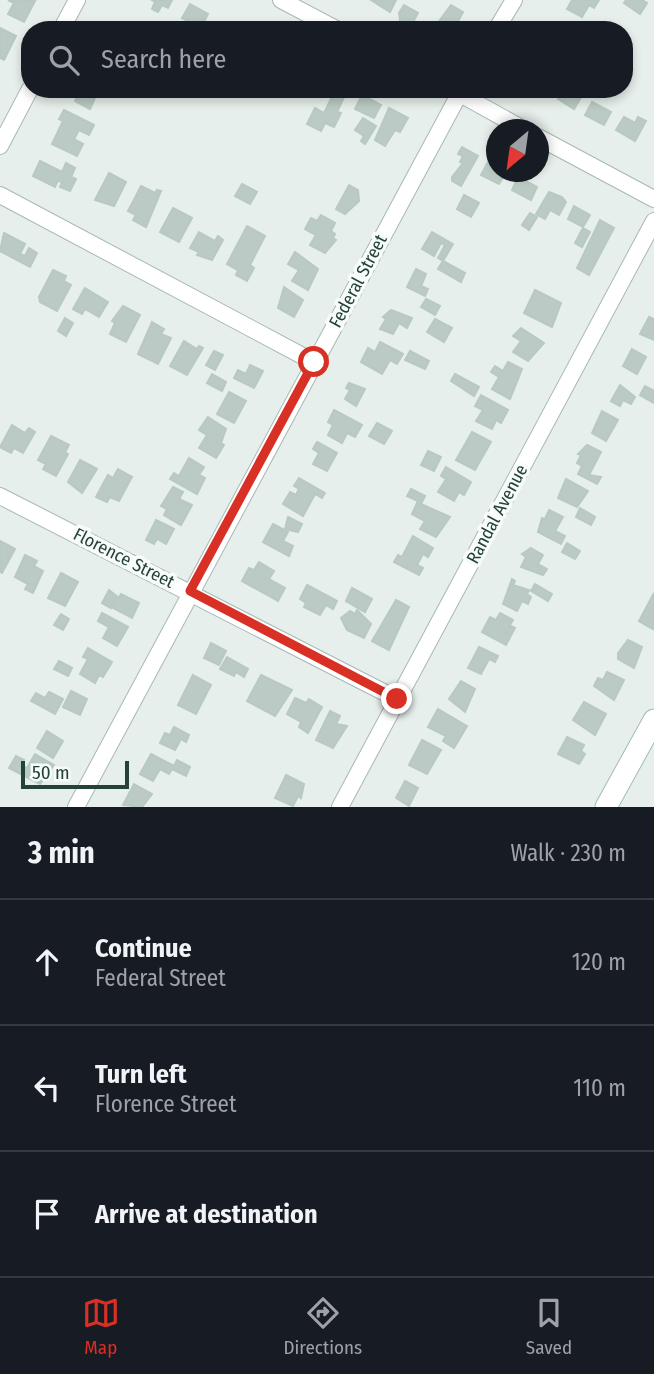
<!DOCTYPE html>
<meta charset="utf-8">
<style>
body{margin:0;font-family:"Fira Sans Condensed",sans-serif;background:#20242c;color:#f1f3f6}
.compass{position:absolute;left:486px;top:119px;width:63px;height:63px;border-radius:50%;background:#171b24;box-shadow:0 4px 10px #0003;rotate:209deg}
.scale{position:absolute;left:21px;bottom:18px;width:108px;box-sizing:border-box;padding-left:7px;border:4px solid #24423a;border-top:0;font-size:19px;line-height:24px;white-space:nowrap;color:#24423a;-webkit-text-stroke:5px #f7fbf9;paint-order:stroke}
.stop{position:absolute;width:21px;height:21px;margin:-16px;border:5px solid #d93025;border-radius:50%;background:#fff}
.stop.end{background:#d93025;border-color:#fff;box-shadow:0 2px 7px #0008}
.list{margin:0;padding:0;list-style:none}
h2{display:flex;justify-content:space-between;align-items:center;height:91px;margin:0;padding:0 28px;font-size:30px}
h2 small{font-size:23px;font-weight:400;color:#9ea1a6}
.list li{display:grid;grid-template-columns:46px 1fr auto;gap:21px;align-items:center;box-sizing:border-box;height:126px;padding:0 28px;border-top:2px solid #363941}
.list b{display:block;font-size:26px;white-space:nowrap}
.list p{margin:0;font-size:23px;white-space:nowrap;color:#9ea1a6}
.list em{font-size:23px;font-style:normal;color:#9ea1a6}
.icon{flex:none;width:38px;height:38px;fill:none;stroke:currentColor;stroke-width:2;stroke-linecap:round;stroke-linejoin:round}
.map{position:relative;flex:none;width:654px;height:807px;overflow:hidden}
.search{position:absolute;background:#171b24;box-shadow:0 4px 10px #0003;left:21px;right:21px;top:21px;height:77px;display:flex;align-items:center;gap:18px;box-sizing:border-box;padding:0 24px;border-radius:28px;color:#9ea1a6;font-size:26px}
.sheet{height:469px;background:#171b24}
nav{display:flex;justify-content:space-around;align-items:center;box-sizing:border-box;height:98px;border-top:2px solid #363941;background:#171b24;font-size:19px;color:#9ea1a6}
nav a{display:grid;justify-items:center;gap:4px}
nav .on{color:#d93025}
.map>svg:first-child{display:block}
</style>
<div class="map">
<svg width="654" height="807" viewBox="0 0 654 807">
<rect width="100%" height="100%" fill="#e6efeb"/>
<!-- building -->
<g fill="#bbcac4" stroke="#b8c9c2" stroke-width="2">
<polygon points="8,0 35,1 24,22 8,14 14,3"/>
<polygon points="172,0 168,8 162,5 158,12 152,9 155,2 152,0"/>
<polygon points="371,0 396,0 390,12"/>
<polygon points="572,0 599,0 594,8 589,5 582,17 567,9"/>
<polygon points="626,0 642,0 647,3 640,14 624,3"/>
<polygon points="190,4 208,14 201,28 182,18"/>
<polygon points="404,5 418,13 411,26 400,20 399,13"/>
<polygon points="451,5 463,12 453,30 437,30 440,26 437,24"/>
<polygon points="0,28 16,36 4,60 0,58"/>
<polygon points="81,89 99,89 90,109 75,101"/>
<polygon points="330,89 348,89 337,112 341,113 334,127 325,123 321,131 307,124 315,108 324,113 333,95 328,93"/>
<polygon points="564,89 575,92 586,89 574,109 558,99"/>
<polygon points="362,95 381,105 374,118 355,109"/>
<polygon points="592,102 611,112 604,125 585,115"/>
<polygon points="389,108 408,118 400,132 395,130 385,146 375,140"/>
<polygon points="64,110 94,125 89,135 79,130 74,139 83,144 77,156 52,144 63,121 59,119"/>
<polygon points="624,117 635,123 638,117 646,121 635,141 616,130"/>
<polygon points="363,118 376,126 365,144 361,141 364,136 355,130"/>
<polygon points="462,147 478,156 461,186 452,181 452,177 463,163 460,162 463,156 458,154"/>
<polygon points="489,160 496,164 496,172 506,172 499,184 481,175"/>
<polygon points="40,161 62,172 66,163 75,168 71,177 76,179 70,191 60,187 62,183 58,180 55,187 33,176"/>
<polygon points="109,173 126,182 114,206 95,200"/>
<polygon points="518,177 537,187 531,200 512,190"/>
<polygon points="242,184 257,192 250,204 235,196"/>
<polygon points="349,185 358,190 359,201 345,214 336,209"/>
<polygon points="141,186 155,193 157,190 161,191 146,227 133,220 136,215 128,211"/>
<polygon points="549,192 562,197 566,202 559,215 550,210 545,219 536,214"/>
<polygon points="464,195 479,203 471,217 457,209"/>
<polygon points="574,206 590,215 583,227 568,219"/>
<polygon points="173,208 192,218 179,242 160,232"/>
<polygon points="530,213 537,217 529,230 522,225"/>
<polygon points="321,215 335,223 331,231 335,234 333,238 336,240 325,253 310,245 316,235 305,229 311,218 317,221"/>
<polygon points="600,220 614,228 589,275 577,268"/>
<polygon points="247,226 265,236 250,265 254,268 247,281 236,275 238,270 227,264"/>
<polygon points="583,228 590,232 582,247 575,243"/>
<polygon points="199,232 215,241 218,236 223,240 212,260 197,255 199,252 190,248"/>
<polygon points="432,232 453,244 443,261 465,273 461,282 438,269 443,261 438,258 445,245 441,243 434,256 422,249"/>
<polygon points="4,233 25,244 20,254 25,256 29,248 37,253 30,267 0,251"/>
<polygon points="295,252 318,269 308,290 292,281 299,270 288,264"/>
<polygon points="416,269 426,274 421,286 428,289 425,296 407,287"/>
<polygon points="53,270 66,276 64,281 71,285 57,311 40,302 39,297"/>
<polygon points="284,287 303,300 294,317 278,308"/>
<polygon points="85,288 108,302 99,317 85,309 82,314 73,309"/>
<polygon points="535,290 561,303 552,327 524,313"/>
<polygon points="426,299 440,306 435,315 421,307"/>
<polygon points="123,306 140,315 126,342 110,334 115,323 112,321"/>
<polygon points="391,310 412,318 407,328 399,323 393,334 380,329 386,319 383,317"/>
<polygon points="649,317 654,319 654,340 640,334"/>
<polygon points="65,318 73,323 66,336 58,331"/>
<polygon points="435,319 452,328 444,342 427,332"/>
<polygon points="152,322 164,329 161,334 171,338 158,364 138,354"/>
<polygon points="521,328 544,343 528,361 513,352 521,341 513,336"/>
<polygon points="184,341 197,349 199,346 203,348 187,375 170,366"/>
<polygon points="380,342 403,354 397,364 390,360 382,374 361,362 368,348 375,352"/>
<polygon points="632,349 646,357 637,374 623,366"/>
<polygon points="214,351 223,355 215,370 206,365"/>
<polygon points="410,351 429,361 425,369 405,360"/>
<polygon points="508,362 522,369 510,399 492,389 499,377 491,372 495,366 503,371"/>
<polygon points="250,365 263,371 254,388 234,378 238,370 246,374"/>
<polygon points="212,374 226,382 222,391 207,383"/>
<polygon points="455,374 479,387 474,396 451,381"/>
<polygon points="349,383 365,389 356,406 345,399 350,390 346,388"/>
<polygon points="620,385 635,397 631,404 623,400 620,406 611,401"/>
<polygon points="645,386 654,391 654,403 640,395"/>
<polygon points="229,392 246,401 234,423 217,414"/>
<polygon points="481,395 508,410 501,423 496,420 492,429 476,421 483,410 475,406"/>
<polygon points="334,410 362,425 355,437 347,433 342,443 328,435 333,425 328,422"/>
<polygon points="602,411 618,420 606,441 592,433"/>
<polygon points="208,417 226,429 221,443 224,445 216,458 199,448 207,435 199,430"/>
<polygon points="377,423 392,431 384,444 369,436"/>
<polygon points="12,425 25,433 29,428 35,432 23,453 14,448 11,453 0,447"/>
<polygon points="472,432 491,442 475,470 456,460"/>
<polygon points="51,436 69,445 65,452 68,454 56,476 43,469 46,464 38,460"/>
<polygon points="317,442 337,453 327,471 313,464 319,453 313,449"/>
<polygon points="587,445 601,452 589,475 601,477 597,484 578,474 582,466 577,463 581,455 578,454"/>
<polygon points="428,451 441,457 434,471 421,465"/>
<polygon points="189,458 204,467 199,475 205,478 197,494 170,479 174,473 179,476"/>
<polygon points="80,460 97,469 82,493 68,482"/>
<polygon points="446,467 471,482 464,495 459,492 454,501 438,492 446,479 441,476"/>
<polygon points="118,469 132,477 119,501 110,497 107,502 96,497 108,475 113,478"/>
<polygon points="299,478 325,493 322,498 315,494 303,516 283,504 290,492 296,495 299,489 294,486"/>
<polygon points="566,479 588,491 577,507 558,498"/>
<polygon points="173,487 183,492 179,499 192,505 181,525 164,515 167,509 161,506"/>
<polygon points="411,489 425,496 421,504 450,517 436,537 420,529 425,521 412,514 418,501 407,496"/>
<polygon points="580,508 595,517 591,525 576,517"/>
<polygon points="549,510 563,517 555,531 565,536 561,544 538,532 542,518 545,519"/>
<polygon points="288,517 302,524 298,532 285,529"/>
<polygon points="156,520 174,529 166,544 157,539 154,544 146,540"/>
<polygon points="273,524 288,532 283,541 293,546 289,556 263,542"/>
<polygon points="413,536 433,548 428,557 423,554 417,565 423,568 419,575 394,562 398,555 402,557"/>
<polygon points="0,541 15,549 2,573 0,572"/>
<polygon points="567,543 580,551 575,559 562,552"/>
<polygon points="531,548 543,555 538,564 547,569 543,575 521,567 526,557 522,554"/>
<polygon points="25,555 37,561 34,566 43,571 33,593 25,589 28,584 15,577"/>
<polygon points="259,562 274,571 269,579 285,588 278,601 242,581 249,568 254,570"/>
<polygon points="61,573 78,582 65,606 48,598"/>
<polygon points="512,579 515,581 513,585 529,590 527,594 531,597 528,604 522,601 517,611 503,604"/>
<polygon points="535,584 552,594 548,601 531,591"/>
<polygon points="307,585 337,601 333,609 326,605 320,615 304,607 306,603 300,599"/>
<polygon points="352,588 372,599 365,612 346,601"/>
<polygon points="109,590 119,598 121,594 139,603 132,618 113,608 113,603 111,608 102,603"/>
<polygon points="654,593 654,627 653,629 639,621"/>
<polygon points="396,600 409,607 389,650 372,641"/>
<polygon points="357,610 371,624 364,638 347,630 341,618 350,611 355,614"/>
<polygon points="102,613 128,627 117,646 103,638 109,627 98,621"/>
<polygon points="500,613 513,620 504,635 511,626 515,628 506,645 482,632 490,617 496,620"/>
<polygon points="61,614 69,619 63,630 54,625"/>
<polygon points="628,640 642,647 634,668 618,659 618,653"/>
<polygon points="211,643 226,651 219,665 204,658"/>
<polygon points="479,647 498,656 495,662 489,659 481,674 468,668"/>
<polygon points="88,648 112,662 103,677 99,675 95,683 80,674 88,659 83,657"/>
<polygon points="227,657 248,669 244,677 236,672 234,676 220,669"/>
<polygon points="59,661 72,668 68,676 54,669"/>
<polygon points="607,672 624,680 614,700 594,686 598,678 603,680"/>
<polygon points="193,675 211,685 196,714 178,705"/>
<polygon points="261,675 292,690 275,716 247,701"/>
<polygon points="461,681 475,689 465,712 449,699"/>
<polygon points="71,691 87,699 80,715 63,707"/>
<polygon points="49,692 63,699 55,714 31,701 36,693 45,698"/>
<polygon points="295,698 306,703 309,699 322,707 308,733 299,727 301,722 287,714"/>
<polygon points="584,702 606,714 595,735 573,720"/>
<polygon points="438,709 467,726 454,748 443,741 446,736 428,727"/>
<polygon points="330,711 340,716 336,724 347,726 333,748 316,740"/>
<polygon points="174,727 189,735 186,742 181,739 175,750 160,743 165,733 170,735"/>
<polygon points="47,731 63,741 53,758 37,748"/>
<polygon points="567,737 584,745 581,751 585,754 579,764 558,754"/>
<polygon points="422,740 441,750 427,774 409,765"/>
<polygon points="35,754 54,765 40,784 9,768 16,756 24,760 21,765 27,768"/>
<polygon points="151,754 174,766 177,760 190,767 186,776 172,769 169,774 160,769 153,781 140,774"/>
<polygon points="286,775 304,784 301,798 298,796 293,806 275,798"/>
<polygon points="405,781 418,788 409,806 396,798"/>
<polygon points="134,784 152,794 142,807 123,805"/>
</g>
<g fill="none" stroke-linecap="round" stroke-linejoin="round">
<defs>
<g id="street">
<polyline points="281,0 338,30"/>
<polyline points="61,30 77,0"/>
<polyline points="496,30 514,0"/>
<polyline points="451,89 525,130"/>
<polyline points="538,137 654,199"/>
<polyline points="0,146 30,89"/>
<polyline points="0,195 314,362"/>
<polyline points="0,496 397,699"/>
<polyline points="76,807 462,89"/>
<polyline points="340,807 654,221"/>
</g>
<polyline id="secondary" points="606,807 654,720"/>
</defs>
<!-- street casing -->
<use href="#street" stroke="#a8b8b2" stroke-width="18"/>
<!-- secondary casing -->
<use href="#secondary" stroke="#a4bbb3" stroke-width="23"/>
<!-- street -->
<use href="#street" stroke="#fff" stroke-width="16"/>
<!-- secondary -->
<use href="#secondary" stroke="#fff" stroke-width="21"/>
</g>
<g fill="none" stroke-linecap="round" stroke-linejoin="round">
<!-- route -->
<polyline stroke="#d93025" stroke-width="9" points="314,362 190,591 397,699"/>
</g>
<g text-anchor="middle" stroke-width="7" stroke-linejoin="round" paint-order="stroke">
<!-- street labels -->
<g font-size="18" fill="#24423a" stroke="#f7fbf9">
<text transform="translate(358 281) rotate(-62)" y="6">Federal Street</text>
<text transform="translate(497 514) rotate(-62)" y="6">Randal Avenue</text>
<text transform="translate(124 558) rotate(27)" y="6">Florence Street</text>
</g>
</g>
</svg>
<svg class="compass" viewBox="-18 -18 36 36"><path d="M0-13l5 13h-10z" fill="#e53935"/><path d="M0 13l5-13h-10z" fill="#9ea1a6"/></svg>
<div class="scale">50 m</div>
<div class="stop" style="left:314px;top:362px"></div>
<div class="stop end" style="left:397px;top:699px"></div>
<div class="search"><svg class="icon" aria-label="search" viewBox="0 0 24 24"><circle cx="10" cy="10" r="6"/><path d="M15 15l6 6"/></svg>Search here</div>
</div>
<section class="sheet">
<h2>3 min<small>Walk · 230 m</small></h2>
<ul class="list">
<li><svg class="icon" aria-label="ahead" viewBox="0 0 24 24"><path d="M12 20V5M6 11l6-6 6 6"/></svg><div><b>Continue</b><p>Federal Street</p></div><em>120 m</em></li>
<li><svg class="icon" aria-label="left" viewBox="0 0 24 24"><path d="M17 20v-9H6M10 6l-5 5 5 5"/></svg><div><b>Turn left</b><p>Florence Street</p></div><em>110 m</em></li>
<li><svg class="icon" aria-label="arrive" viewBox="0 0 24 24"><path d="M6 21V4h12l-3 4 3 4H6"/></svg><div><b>Arrive at destination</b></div></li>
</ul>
</section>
<nav>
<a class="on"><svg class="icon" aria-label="map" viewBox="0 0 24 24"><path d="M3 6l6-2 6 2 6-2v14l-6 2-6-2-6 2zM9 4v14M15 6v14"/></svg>Map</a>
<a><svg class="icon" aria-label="directions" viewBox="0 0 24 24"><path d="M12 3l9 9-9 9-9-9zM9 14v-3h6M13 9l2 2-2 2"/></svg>Directions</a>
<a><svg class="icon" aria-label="saved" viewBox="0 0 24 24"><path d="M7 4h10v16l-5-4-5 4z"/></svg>Saved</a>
</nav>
